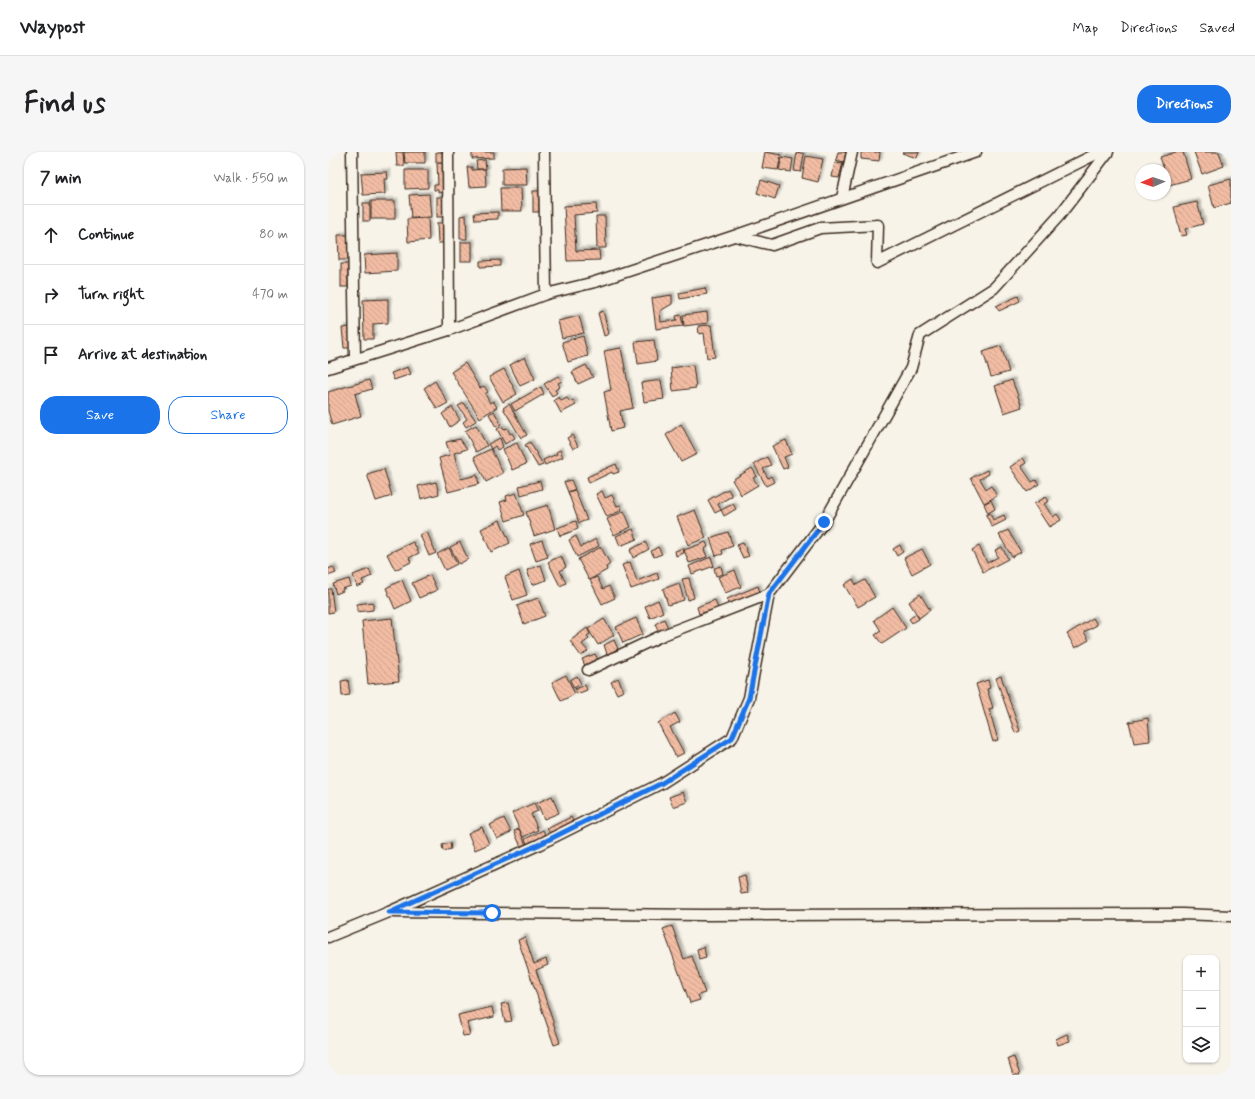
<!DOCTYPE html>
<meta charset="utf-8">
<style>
body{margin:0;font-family:Mynerve,sans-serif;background:#f6f6f6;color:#202124}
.controls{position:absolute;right:12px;bottom:12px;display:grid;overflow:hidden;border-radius:8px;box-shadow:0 1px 3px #0004}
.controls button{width:36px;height:36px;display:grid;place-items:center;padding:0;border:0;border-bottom:1px solid #e0e0e0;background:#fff;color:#202124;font:20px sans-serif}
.compass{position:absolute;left:807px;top:12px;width:36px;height:36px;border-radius:50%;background:#fff;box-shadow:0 1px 3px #0004;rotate:268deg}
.stop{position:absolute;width:12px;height:12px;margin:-9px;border:3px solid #1a73e8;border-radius:50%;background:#fff}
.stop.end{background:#1a73e8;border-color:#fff;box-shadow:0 1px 4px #0008}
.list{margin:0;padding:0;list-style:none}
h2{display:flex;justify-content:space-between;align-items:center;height:52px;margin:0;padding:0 16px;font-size:17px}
h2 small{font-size:13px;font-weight:400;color:#757577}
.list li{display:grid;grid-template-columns:26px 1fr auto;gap:12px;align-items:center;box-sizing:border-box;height:60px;padding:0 16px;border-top:1px solid #e0e0e0}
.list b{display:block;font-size:15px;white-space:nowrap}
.list em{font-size:13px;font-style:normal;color:#757577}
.actions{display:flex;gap:8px;padding:12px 16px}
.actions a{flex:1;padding:9px 0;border:1px solid #1a73e8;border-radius:16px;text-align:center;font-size:14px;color:#1a73e8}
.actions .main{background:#1a73e8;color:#fff}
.icon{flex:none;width:22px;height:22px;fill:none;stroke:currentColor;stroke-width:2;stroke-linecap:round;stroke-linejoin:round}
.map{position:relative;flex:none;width:903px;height:923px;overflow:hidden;border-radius:16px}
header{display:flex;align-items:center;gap:24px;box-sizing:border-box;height:56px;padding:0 20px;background:#fff;border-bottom:1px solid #e0e0e0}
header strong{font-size:19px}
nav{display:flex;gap:22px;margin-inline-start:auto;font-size:14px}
.intro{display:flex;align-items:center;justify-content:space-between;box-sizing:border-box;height:96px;padding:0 24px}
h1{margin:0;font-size:28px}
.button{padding:10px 18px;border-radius:16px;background:#1a73e8;color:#fff;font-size:14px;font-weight:700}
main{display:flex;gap:24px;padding:0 24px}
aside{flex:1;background:#fff;border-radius:16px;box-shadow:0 1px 3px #0004}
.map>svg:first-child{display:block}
</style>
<header>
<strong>Waypost</strong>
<nav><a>Map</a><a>Directions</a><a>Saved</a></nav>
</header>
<div class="intro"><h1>Find us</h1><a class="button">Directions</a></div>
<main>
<aside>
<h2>7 min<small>Walk · 550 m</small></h2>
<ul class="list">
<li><svg class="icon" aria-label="ahead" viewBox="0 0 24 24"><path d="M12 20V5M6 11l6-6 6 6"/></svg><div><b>Continue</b></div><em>80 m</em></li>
<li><svg class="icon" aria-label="right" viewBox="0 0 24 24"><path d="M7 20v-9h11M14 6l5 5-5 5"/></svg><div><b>Turn right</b></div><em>470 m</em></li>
<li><svg class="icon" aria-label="arrive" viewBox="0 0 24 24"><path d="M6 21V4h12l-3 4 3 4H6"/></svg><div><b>Arrive at destination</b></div></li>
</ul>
<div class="actions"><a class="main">Save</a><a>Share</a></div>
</aside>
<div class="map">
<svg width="903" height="923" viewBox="0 0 903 923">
<defs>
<pattern id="building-back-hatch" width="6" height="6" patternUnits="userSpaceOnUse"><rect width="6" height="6" fill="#f1bca3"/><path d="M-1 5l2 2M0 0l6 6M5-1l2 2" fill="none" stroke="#d0a28c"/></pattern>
<filter id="shadow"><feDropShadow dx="2.5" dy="-2.5" stdDeviation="1" flood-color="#0004"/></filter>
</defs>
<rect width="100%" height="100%" fill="#f7f3e8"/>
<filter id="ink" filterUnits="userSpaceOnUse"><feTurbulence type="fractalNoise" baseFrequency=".025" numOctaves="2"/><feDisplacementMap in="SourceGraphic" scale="8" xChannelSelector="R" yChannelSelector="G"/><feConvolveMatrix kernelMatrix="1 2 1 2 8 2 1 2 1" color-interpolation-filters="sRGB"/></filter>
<g filter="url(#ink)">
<!-- building -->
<g fill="url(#building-back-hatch)" stroke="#3b2a1e" filter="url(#shadow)">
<polygon points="68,0 75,0 76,14 69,14"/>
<polygon points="76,0 97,0 97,11 77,11"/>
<polygon points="108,0 114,0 115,10 108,10"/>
<polygon points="144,0 166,0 166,6 144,7"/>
<polygon points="437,0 453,3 450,18 434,16"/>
<polygon points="469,0 476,2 473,20 466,19"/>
<polygon points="510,0 518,0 516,10 508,8"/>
<polygon points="533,0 552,0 551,9 533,7"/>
<polygon points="575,0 591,0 589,6 574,1"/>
<polygon points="848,0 855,0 863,27 841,33 832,5"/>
<polygon points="866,0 891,0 896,14 874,22"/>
<polygon points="478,4 495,7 490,30 474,26"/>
<polygon points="454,5 465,7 463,20 451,18"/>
<polygon points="157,8 158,17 149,17 148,9"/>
<polygon points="507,10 515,11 511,26 504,25"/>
<polygon points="109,11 115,11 117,40 110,41 110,38 106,38 106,33 110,33"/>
<polygon points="139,15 144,15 144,18 157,17 158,34 141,35"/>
<polygon points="198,15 199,33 174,33 174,16"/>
<polygon points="77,18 100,18 100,36 77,37"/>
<polygon points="59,20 60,27 56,27 57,42 35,43 33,21"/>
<polygon points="903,27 903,51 886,56 880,33"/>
<polygon points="433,28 451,34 447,47 429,41"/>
<polygon points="172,36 193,36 194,59 173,59"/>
<rect x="205" y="39" width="6" height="21"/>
<polygon points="101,42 103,65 83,66 81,43"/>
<rect x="109" y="45" width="7" height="20"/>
<rect x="43" y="49" width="24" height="18"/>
<polygon points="869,50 875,72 857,77 859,83 853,84 846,55"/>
<rect x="35" y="51" width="7" height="18"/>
<polygon points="268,52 269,61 246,63 248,99 271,98 272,108 239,109 236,54"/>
<polygon points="170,60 170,67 147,68 146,61"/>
<polygon points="138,63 139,87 132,87 132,64"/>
<polygon points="268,64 277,64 278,96 269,96"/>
<polygon points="100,66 101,88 80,90 79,67"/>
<polygon points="109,71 116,71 117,91 110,91"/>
<polygon points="10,83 20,83 21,108 11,108"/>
<rect x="133" y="90" width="11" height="19"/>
<polygon points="69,101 69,119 37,121 36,103"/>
<polygon points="172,108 172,114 152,115 152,109"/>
<rect x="13" y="112" width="7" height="23"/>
<polygon points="377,136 379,142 352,147 351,141"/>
<polygon points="344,143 344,152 332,159 333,170 349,168 348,164 353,163 355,174 328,177 324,146"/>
<polygon points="690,144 692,149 671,159 668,154"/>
<polygon points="60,147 60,171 45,172 45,187 36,187 35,148"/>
<polygon points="275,159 281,182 276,184 270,161"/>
<polygon points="379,160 380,171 356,174 355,163"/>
<polygon points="251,164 256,181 234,186 230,169"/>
<polygon points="383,173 387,205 379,206 376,181 371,182 370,174"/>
<polygon points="22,175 23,196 16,196 14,176"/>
<polygon points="255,184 260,204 240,210 234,190"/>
<polygon points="326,188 329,209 310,212 307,190"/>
<polygon points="673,194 681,220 663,225 655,200"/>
<polygon points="293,196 305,256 292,259 295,276 283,279 276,240 283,238 276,199"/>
<polygon points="197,205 207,227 192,234 182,213"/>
<polygon points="137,211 152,236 156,234 160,240 157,242 162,251 165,249 169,255 152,266 123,220"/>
<polygon points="258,213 265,225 250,232 244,220"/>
<polygon points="365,213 368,236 345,239 343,216"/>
<polygon points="80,215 83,222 66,228 63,221"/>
<polygon points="176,217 189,242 175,250 161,225"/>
<polygon points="230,224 234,229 230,231 232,235 227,238 229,241 224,244 216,232"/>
<polygon points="41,228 44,237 27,242 33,264 4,273 0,259 0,240"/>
<polygon points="333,228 336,247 316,250 313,231"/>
<polygon points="684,228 694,255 676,261 667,234"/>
<polygon points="107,229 120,251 109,257 96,236"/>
<polygon points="213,235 216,242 187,259 183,252"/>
<polygon points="231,245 233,249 239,246 242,250 245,248 248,253 233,261 226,248"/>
<polygon points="136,251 148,269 138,275 135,270 139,267 130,254"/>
<polygon points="181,252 199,283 193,286 175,256"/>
<polygon points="124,255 132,268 122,275 114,262"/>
<polygon points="166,259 173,272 168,275 161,262"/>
<polygon points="353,272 369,302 353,310 338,283"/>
<polygon points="148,273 159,294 148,300 137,279"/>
<polygon points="174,274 176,277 179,276 182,282 184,281 187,286 177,292 169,277"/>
<polygon points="244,283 250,294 245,297 239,286"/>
<polygon points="172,286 175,295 169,298 167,294 163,297 160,292"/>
<polygon points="132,287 139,297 126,301 133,327 149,323 151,332 120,340 111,306 122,303 118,290"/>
<polygon points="458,288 464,302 456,305 460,315 455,317 444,294"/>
<polygon points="202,290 215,313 210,315 197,293"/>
<polygon points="189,291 198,312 184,318 175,297"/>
<polygon points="163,297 175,321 158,330 146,305"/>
<polygon points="232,298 235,305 217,313 215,308 229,302 228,300"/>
<polygon points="439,305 443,313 435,317 440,326 443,324 446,330 438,334 426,312"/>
<polygon points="695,306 698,311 693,314 704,330 708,328 711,332 699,340 682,315"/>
<polygon points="288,312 291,320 285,322 284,320 261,331 259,325"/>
<polygon points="424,316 429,324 425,326 430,333 413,343 404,328"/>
<polygon points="56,317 64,344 48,349 39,322"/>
<polygon points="659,318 661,322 652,327 658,337 663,334 669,344 656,351 643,326"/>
<polygon points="243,328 247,337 240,340 236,330"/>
<polygon points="212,329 214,337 193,343 191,334"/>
<polygon points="108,330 111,342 93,347 90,334"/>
<polygon points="400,337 404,344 390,352 393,358 387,361 380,348"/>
<polygon points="247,338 259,368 251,371 240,340"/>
<polygon points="274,339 277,346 284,343 289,354 292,353 294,358 279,365 268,342"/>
<polygon points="188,341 196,363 178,369 172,350 179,348 178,344"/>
<polygon points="718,345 721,349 716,352 725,365 729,362 733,368 721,375 706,352"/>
<polygon points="663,348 667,357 660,361 656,352"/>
<polygon points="405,352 408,357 396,364 393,358"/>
<polygon points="220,353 227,377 206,384 198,360"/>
<polygon points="367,358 378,386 360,393 349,365"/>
<polygon points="296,359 303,375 286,383 279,367"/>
<polygon points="662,361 665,368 676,363 678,368 664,375 658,363"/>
<polygon points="172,368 182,391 163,400 153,377"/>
<polygon points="248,369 250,377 232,384 229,376"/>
<polygon points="305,377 309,387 292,394 288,384"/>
<polygon points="680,378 693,400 684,405 671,383"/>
<polygon points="99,380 108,401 101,404 92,383"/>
<polygon points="400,380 405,394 394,398 395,402 388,404 382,386"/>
<polygon points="248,384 253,395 268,387 271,394 249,405 241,388"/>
<polygon points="214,388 220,405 208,409 202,392"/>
<polygon points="85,390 91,401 81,406 83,410 67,418 59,402"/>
<polygon points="132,390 140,407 131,412 122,395"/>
<polygon points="317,390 321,397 305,406 302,398"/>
<polygon points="378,390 380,395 376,397 379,405 361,411 356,398"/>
<polygon points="415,391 421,404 415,406 409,393"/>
<polygon points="572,393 575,400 569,404 565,397"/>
<polygon points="651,394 659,411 670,405 667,398 674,395 680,407 655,420 644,398"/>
<polygon points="273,395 282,412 278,415 279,418 261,428 250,407"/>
<polygon points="330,395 334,402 326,405 323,399"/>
<polygon points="121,396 129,412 117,418 109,402"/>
<polygon points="355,396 356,401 348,404 347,399"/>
<polygon points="594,397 602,412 584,422 576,406"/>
<polygon points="233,404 238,415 232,419 238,431 232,434 220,410"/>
<polygon points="383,405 386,414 364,422 361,414"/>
<polygon points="302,410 309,429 329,421 331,427 303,437 294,413"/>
<polygon points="213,413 218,428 204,433 199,418"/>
<polygon points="393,414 395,422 388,424 386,416"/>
<polygon points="5,415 8,421 0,424 0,417"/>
<polygon points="41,417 44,424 34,428 36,432 29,435 25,423"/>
<polygon points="407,418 413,435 397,441 390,425"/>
<polygon points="191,419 199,443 185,448 177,425"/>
<polygon points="102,423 109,438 91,446 84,431"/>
<polygon points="269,425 275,437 281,434 287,446 274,452 262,428"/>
<polygon points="361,426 366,446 360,448 354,427"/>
<polygon points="21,427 23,434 14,437 15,439 8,442 5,432"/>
<polygon points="525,427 528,433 537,428 547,445 530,455 516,433"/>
<polygon points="74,428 83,449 67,457 58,436"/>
<polygon points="351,431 356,448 340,453 335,437"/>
<polygon points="430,434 432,440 401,452 399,447"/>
<polygon points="0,437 3,437 6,460 0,461"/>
<polygon points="592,442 602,458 591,466 581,450"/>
<polygon points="210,446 217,464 196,472 189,454"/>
<polygon points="330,448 335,460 322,466 317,454"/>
<polygon points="387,448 390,456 371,462 369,455"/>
<polygon points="45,450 45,458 29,460 29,452"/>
<polygon points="564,455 578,476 554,492 547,483 553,479 546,468"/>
<polygon points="588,462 591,467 584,471 581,467"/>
<polygon points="64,466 71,529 40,532 34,469"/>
<polygon points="308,466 315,482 295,491 288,475"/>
<polygon points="765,466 769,473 756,480 761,488 747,496 739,482"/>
<polygon points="276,467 286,483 270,493 260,477"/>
<polygon points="336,467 340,476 331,480 327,472"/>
<polygon points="259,476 262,482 259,484 261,487 254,492 260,499 253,504 242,489"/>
<polygon points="286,488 290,497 279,502 276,493"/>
<polygon points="267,502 270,508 257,514 254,507"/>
<polygon points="238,523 247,542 233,549 224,530"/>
<polygon points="249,524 253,532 246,536 242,528"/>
<polygon points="673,524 692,579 687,581 668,526"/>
<polygon points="290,526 296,539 289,542 283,530"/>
<polygon points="20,528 22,543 14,544 13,529"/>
<polygon points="660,528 662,536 659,537 665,556 661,557 670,588 665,590 648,532"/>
<polygon points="257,533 259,538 249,542 247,537"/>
<polygon points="347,561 352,570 342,575 356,601 348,605 330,571"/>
<polygon points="820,566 822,589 806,591 801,570"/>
<polygon points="355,640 359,650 345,655 341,645"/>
<polygon points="224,644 231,661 216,667 209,651"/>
<polygon points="206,651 210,659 203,662 210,678 195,685 184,661"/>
<polygon points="243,665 245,669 222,681 219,677"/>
<polygon points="176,666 183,680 169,687 162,673"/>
<polygon points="154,675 161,692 147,698 140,681"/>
<polygon points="191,677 198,693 193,695 186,679"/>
<polygon points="215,678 218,685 200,694 197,687"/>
<polygon points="122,691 123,697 115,699 114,693"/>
<polygon points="417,723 420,741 413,742 410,725"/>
<polygon points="344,774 356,807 364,804 377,841 370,843 372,848 362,851 335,777"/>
<polygon points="197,785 206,812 218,807 220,813 208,818 232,891 226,893 190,788"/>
<polygon points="376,795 378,806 371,808 369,797"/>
<polygon points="180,851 184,869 177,870 173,852"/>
<polygon points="164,855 166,865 139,871 142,883 135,884 130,863"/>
<polygon points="739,882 742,889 730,893 728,887"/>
<polygon points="686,905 692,923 685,923 680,907"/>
</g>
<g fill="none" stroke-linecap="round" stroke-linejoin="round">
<defs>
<g id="minor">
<polyline points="24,0 27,207"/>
<polyline points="120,0 121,178"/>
<polyline points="216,0 218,142"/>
<polyline points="514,46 524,0"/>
<polyline points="407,84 444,93 492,76 550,73 549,111 772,0"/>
<polyline points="0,216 121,178 218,142 267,130 406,84 648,0"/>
<polyline points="260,518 335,483 441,442"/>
<polyline points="65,760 375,763 854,762 903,764"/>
<polyline points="0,785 61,760 210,693 334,631 404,586 421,546 441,442 496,370 583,216 592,183 666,136 731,64 780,0"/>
</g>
</defs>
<!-- minor casing -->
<use href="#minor" stroke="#3b2a1e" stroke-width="13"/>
<!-- minor -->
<use href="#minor" stroke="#f7f3e8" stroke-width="10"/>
</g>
</g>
<g fill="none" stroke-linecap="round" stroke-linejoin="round" filter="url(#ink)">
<!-- route -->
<polyline stroke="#1a73e8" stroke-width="5" points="164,761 61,760 210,693 334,631 404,586 421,546 441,442 496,370"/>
</g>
</svg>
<div class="controls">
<button>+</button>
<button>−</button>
<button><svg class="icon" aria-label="layers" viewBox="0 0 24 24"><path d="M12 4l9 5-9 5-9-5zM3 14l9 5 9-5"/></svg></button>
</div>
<svg class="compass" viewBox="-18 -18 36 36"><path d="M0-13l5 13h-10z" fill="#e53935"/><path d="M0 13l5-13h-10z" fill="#757577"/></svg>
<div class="stop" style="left:164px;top:761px"></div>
<div class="stop end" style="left:496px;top:370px"></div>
</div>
</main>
